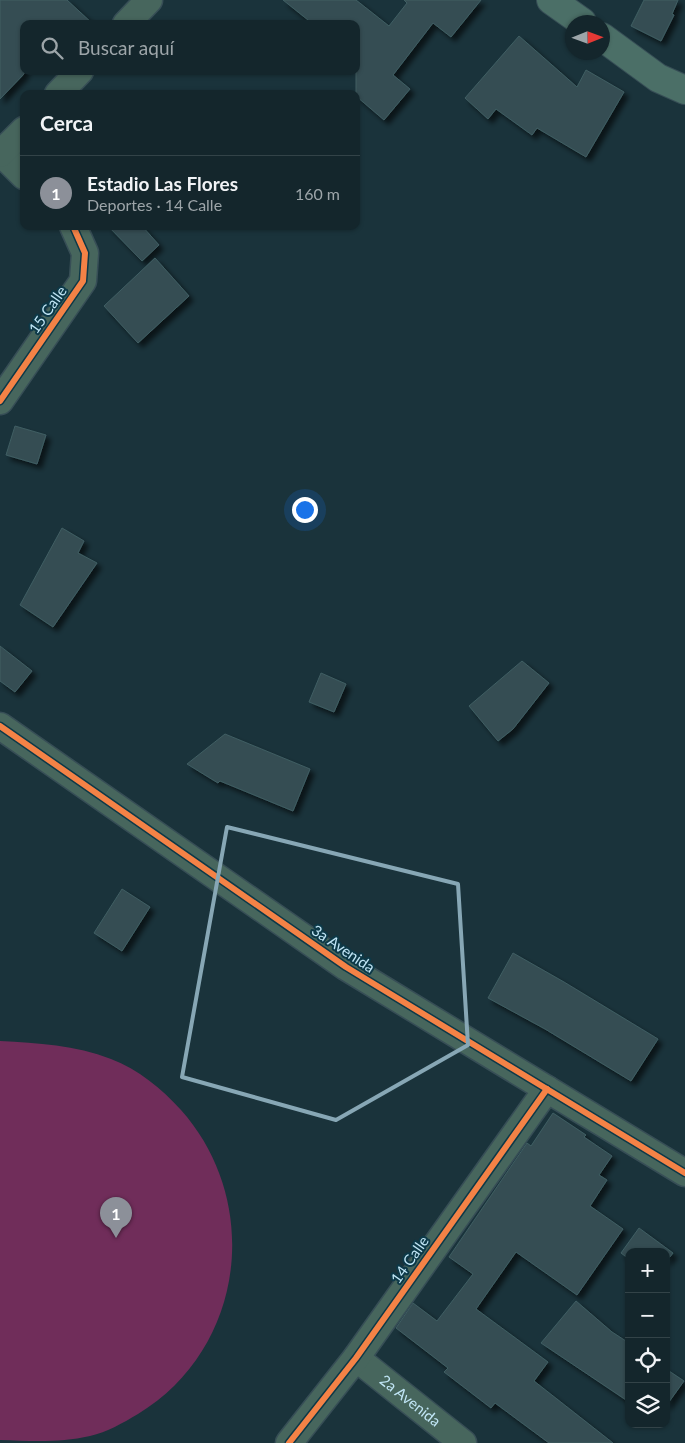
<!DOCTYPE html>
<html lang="es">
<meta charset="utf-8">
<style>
body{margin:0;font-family:Lato,sans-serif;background:#1d2e34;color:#f1f3f6}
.controls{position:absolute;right:15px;bottom:15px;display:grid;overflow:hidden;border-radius:10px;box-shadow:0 1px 4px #0004}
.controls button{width:45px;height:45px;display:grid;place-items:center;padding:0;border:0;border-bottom:1px solid #334348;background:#14262c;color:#f1f3f6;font:25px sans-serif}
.compass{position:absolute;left:565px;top:15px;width:45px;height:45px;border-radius:50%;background:#14262c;box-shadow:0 1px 4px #0004;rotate:89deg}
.you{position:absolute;left:304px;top:509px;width:18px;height:18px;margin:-12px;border:4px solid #fff;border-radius:50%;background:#1a73e8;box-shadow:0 0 0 8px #1a73e833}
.badge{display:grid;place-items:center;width:32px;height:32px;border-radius:50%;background:#8c9099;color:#fff;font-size:16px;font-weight:700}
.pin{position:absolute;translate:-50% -41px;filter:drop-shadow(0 1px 2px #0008)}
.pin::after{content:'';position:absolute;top:26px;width:18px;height:15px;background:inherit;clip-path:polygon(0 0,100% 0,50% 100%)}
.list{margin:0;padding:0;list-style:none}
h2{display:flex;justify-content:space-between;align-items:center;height:65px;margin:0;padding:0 20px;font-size:21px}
h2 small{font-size:16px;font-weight:400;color:#9da5a9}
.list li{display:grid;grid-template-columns:32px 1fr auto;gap:15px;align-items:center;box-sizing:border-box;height:75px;padding:0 20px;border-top:1px solid #334348}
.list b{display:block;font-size:19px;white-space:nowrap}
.list p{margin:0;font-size:16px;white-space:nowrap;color:#9da5a9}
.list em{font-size:16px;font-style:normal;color:#9da5a9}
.icon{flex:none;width:28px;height:28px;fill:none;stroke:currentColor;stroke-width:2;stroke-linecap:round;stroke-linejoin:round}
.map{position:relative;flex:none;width:685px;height:1443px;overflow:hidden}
.search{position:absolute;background:#14262c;box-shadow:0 1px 4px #0004;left:20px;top:20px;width:340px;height:55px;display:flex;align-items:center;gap:12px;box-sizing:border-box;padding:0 18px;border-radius:10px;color:#9da5a9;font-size:19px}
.panel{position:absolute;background:#14262c;box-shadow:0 1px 4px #0004;left:20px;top:90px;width:340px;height:140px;border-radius:10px}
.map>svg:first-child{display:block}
</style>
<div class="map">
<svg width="685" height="1443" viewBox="0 0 685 1443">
<defs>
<filter id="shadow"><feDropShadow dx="4.5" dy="4.5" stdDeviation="2.5" flood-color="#0009"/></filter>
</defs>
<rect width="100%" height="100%" fill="#1a333b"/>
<!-- green -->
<path fill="#702d5a" d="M0,1041C38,1043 75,1045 111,1059C138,1069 162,1089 181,1110C263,1202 245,1349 138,1414C123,1423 107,1432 90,1436C60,1443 31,1441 0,1440Z"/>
<!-- building -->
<g fill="#354e53" stroke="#405e63" filter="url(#shadow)">
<polygon points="0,0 67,0 93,24 24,24 24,74 0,99"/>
<polygon points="283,0 356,0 389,26 407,3 404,0 481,0 451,37 433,23 393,75 410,89 384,120 356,96 356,24 313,24"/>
<polygon points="644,0 678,0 672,14 674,15 661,41 631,26"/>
<polygon points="519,36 577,87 586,70 624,92 586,157 537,128 532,135 496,109 488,119 465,98"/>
<polygon points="108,226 142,226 159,245 142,261"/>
<polygon points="155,258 189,296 138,343 104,306"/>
<polygon points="15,426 46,435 37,464 6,455"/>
<polygon points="62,528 84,541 78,553 97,563 53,627 20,605"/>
<polygon points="0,646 32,671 15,692 0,681"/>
<polygon points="522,661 549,683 513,729 498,741 469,706"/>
<polygon points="321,673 346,684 334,712 309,702"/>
<polygon points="225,734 310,769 293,811 220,781 218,783 187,764"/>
<polygon points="122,889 150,907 122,951 94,933"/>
<polygon points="513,953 564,982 658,1039 631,1081 545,1029 488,998"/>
<polygon points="553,1113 586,1135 584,1137 612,1156 599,1175 607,1180 590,1206 623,1229 577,1295 516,1252 476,1309 548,1362 534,1381 613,1443 549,1443 495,1403 491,1408 444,1372 448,1368 396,1328 413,1303 437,1321 473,1274 449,1257 527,1143 531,1146"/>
<polygon points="639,1228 673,1253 666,1262 666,1252 629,1252 629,1259 621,1253"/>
<polygon points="576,1301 612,1332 629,1343 629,1402 541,1343"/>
<polygon points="666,1369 684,1381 666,1406"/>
</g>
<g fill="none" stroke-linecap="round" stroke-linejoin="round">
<defs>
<g id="street">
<polyline points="126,24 149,0"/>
<polyline points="58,94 80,71"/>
<polyline points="1,153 24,176"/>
<polyline points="0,154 24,130"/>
<polyline points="0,401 83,281 85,253 73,226"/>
<polyline points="0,726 346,967 685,1173"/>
<path id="s1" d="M356,1358L463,1443"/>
<polyline points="289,1443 356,1358 547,1089"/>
</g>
<g id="primary">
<polyline points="551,0 582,22"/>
<polyline points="602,37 658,78 685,90"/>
</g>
</defs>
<!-- street casing -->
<use href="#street" stroke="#374e56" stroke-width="29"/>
<!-- primary casing -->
<use href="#primary" stroke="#374e56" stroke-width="30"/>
<!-- street -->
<use href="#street" stroke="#47665d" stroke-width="26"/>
<!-- primary -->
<use href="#primary" stroke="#4b6f67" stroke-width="28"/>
<defs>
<g id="cycleway">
<polyline points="0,401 83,281 85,253 73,226"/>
<polyline points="0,726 346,967 685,1173"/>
<polyline points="289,1443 356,1358 547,1089"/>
</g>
</defs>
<!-- cycleway casing -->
<use href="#cycleway" stroke="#0d3948" stroke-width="9"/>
<!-- cycleway -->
<use href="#cycleway" stroke="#f48246" stroke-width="6"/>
</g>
<!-- marked area -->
<path fill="none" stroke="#87a7b5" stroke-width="4" stroke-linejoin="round" d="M227,827L458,884L468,1045L336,1120L182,1077Z"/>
<g text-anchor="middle" stroke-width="4" stroke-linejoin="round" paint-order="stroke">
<!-- street labels -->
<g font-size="15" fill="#c1e6f6" stroke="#0d3948">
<text transform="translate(48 310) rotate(-55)" y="5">15 Calle</text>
<text transform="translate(343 949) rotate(34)" y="5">3a Avenida</text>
<text transform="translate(410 1260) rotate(-55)" y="5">14 Calle</text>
<text dy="5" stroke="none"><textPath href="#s1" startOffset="69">2a Avenida</textPath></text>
</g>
</g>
</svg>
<div class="controls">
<button>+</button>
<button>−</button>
<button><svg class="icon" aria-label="locate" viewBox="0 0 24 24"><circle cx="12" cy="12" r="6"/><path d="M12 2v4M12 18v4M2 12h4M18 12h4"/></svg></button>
<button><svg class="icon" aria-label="layers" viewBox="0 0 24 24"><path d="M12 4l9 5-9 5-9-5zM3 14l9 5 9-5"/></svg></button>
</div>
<svg class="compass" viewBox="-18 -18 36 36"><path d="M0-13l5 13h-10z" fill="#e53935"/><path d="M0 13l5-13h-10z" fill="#9da5a9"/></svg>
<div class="you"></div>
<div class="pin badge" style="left:116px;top:1238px">1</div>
<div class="search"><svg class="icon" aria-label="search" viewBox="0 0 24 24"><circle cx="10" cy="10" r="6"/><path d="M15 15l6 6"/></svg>Buscar aquí</div>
<section class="panel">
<h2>Cerca<small></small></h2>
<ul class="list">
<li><span class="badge">1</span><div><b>Estadio Las Flores</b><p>Deportes · 14 Calle</p></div><em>160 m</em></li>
</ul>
</section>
</div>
